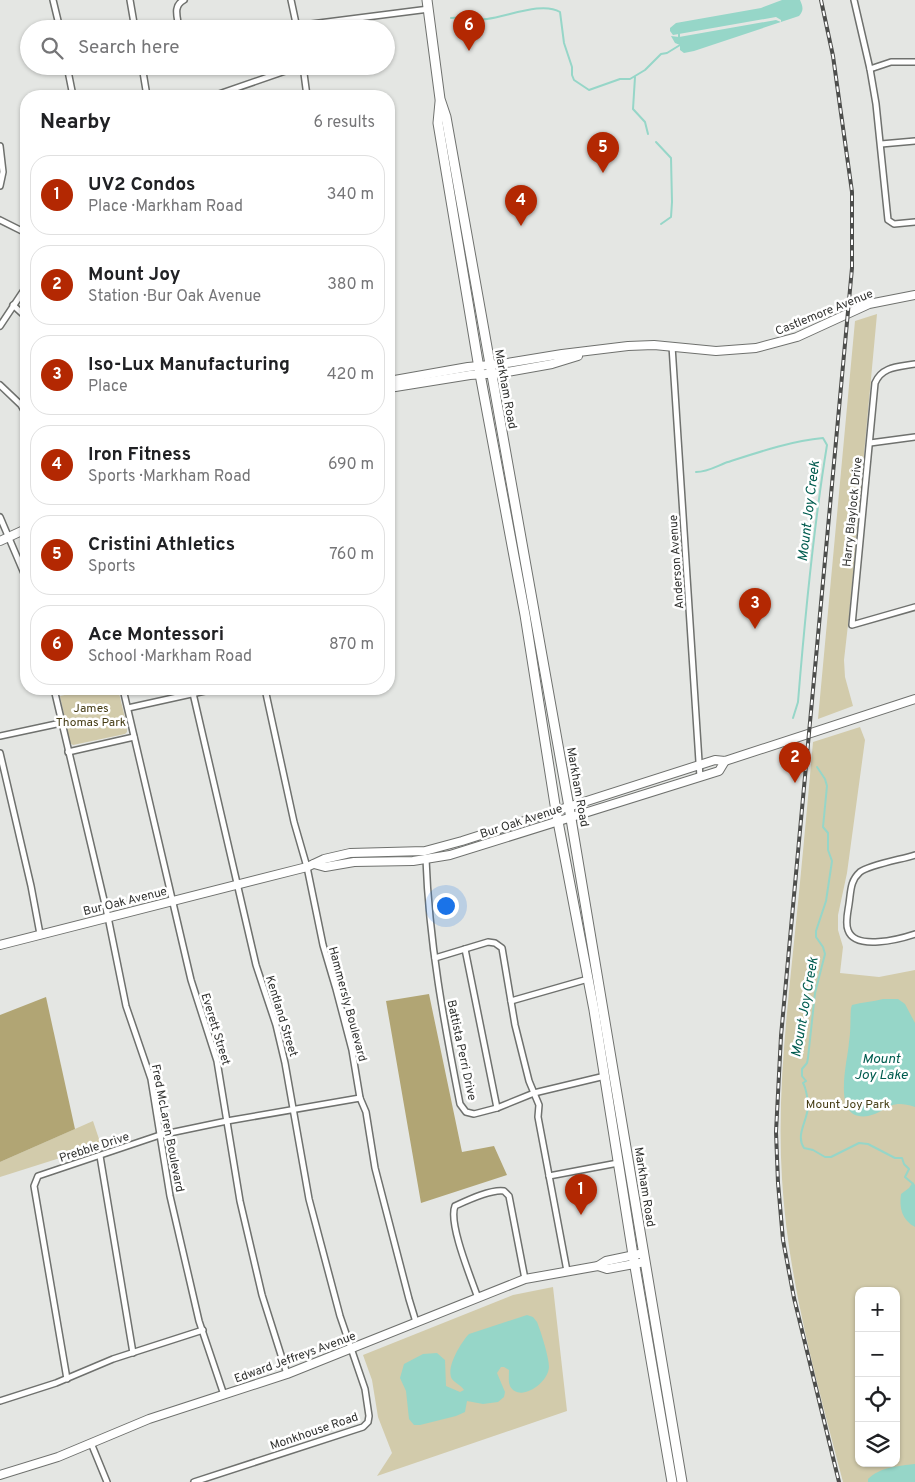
<!DOCTYPE html>
<meta charset="utf-8">
<style>
body{margin:0;font-family:Overpass,sans-serif;background:#f2f2f2;color:#202124}
.controls{position:absolute;right:15px;bottom:15px;display:grid;overflow:hidden;border-radius:10px;box-shadow:0 1px 4px #0004}
.controls button{width:45px;height:45px;display:grid;place-items:center;padding:0;border:0;border-bottom:1px solid #e0e0e0;background:#fff;color:#202124;font:25px sans-serif}
.you{position:absolute;left:445px;top:905px;width:18px;height:18px;margin:-12px;border:4px solid #fff;border-radius:50%;background:#1a73e8;box-shadow:0 0 0 8px #1a73e833}
.badge{display:grid;place-items:center;width:32px;height:32px;border-radius:50%;background:#b32802;color:#fff;font-size:16px;font-weight:700}
.pin{position:absolute;translate:-50% -41px;filter:drop-shadow(0 1px 2px #0008)}
.pin::after{content:'';position:absolute;top:26px;width:18px;height:15px;background:inherit;clip-path:polygon(0 0,100% 0,50% 100%)}
.list{margin:0;padding:0;list-style:none}
h2{display:flex;justify-content:space-between;align-items:center;height:65px;margin:0;padding:0 20px;font-size:21px}
h2 small{font-size:16px;font-weight:400;color:#757577}
.list li{display:grid;grid-template-columns:32px 1fr auto;gap:15px;align-items:center;box-sizing:border-box;height:80px;margin:0 10px 10px;padding:0 10px;border:1px solid #e0e0e0;border-radius:20px}
.list b{display:block;font-size:19px;white-space:nowrap}
.list p{margin:0;font-size:16px;white-space:nowrap;color:#757577}
.list em{font-size:16px;font-style:normal;color:#757577}
.icon{flex:none;width:28px;height:28px;fill:none;stroke:currentColor;stroke-width:2;stroke-linecap:round;stroke-linejoin:round}
.map{position:relative;flex:none;width:915px;height:1482px;overflow:hidden}
.search{position:absolute;background:#fff;box-shadow:0 1px 4px #0004;left:20px;top:20px;width:375px;height:55px;display:flex;align-items:center;gap:12px;box-sizing:border-box;padding:0 18px;border-radius:28px;color:#757577;font-size:19px}
.panel{position:absolute;background:#fff;box-shadow:0 1px 4px #0004;left:20px;top:90px;width:375px;height:605px;border-radius:20px}
.map>svg:first-child{display:block}
</style>
<div class="map">
<svg width="915" height="1482" viewBox="0 0 915 1482">
<rect width="100%" height="100%" fill="#e4e6e3"/>
<!-- green -->
<g fill="#d2cbab" fill-rule="evenodd">
<polygon points="877,314 849,616 844,660 845,677 853,706 818,719 855,321"/>
<polygon points="93,689 118,689 127,726 127,732 125,734 73,745 70,743 60,696"/>
<path d="M860,727L865,740L847,873L838,915V930L843,947L840,973L879,977L915,970V1482H843C817,1382 788,1282 782,1179C777,1100 786,1021 794,942C801,875 807,809 813,742ZM859,1291H896V1463H859Z"/>
<polygon points="93,1121 101,1145 0,1177 0,1162"/>
<polygon points="553,1287 567,1411 377,1476 392,1453 378,1417 372,1380 363,1355 513,1295"/>
</g>
<!-- forest -->
<g fill="#b1a574">
<polygon points="429,994 462,1152 494,1146 507,1175 421,1203 386,1001"/>
<polygon points="46,997 75,1129 0,1162 0,1015"/>
</g>
<!-- water -->
<g fill="#96d6c8">
<path d="M782,0H800C803,7 804,10 799,16L694,51L684,53L680,50V45L675,43L671,36L679,37L776,20L781,22V20L776,17L673,35L670,31V28L676,23L761,8Z"/>
<path d="M883,999H898L905,1004L915,1023V1107C888,1098 888,1112 868,1116C830,1122 848,1061 849,1042C851,1031 850,1019 851,1008L852,1005C862,1002 873,1002 883,999Z"/>
<path d="M913,1182L915,1185V1227C902,1220 899,1208 901,1194L909,1188Z"/>
<path d="M527,1315L533,1317L537,1322C541,1332 549,1357 549,1367C548,1384 519,1403 510,1386C508,1381 509,1375 509,1370L504,1367H501L497,1373L505,1392L504,1397L498,1402L483,1404L467,1401L465,1412L456,1416L420,1425H414L409,1419L406,1391L400,1378L404,1364L423,1354L437,1353L445,1360L446,1386L460,1392L464,1390C461,1385 455,1383 452,1379C445,1368 462,1341 469,1334Z"/>
<path d="M915,1464V1482H868V1479C880,1467 899,1466 915,1464Z"/>
</g>
<g fill="none" stroke-linecap="round" stroke-linejoin="round">
<!-- stream -->
<g stroke="#96d6c8" stroke-width="2">
<path d="M451,18C463,17 475,20 487,19C507,17 542,1 560,12L564,43L572,67V75L574,80L589,90L620,79H630L645,70L661,54L667,53L680,45"/>
<polyline points="679,34 679,37"/>
<polyline points="635,77 633,109 645,122 648,134"/>
<polyline points="656,142 671,158 672,202 671,217 661,224"/>
<path d="M696,472C707,472 715,467 725,463C756,453 790,441 823,438L827,445C813,530 805,616 798,702L793,718"/>
<path d="M817,767L825,779L827,786L823,827L828,833V850L832,861L826,901L816,931V937L823,947L825,954L815,993L808,1058L807,1063L802,1069V1076L806,1081L803,1083C806,1088 808,1100 808,1106C808,1120 795,1135 804,1148L813,1150L825,1157H831L859,1143L868,1144L895,1158H902L904,1164L909,1169L905,1177L912,1183"/>
</g>
<defs>
<g id="street">
<polyline points="53,0 60,29"/>
<polyline points="130,0 135,29"/>
<polyline points="291,0 297,28"/>
<polyline points="854,0 870,69 876,104 888,220 894,224 915,222"/>
<path d="M179,29C178,18 172,6 184,0"/>
<polyline points="272,29 429,9"/>
<polyline points="67,66 73,96"/>
<polyline points="142,66 147,96"/>
<polyline points="303,66 307,96"/>
<polyline points="870,69 891,62 915,62"/>
<polyline points="213,96 300,66"/>
<polyline points="881,144 915,141"/>
<polyline points="0,146 3,172 0,186"/>
<polyline points="0,220 26,233"/>
<polyline points="13,305 26,317"/>
<polyline points="0,326 26,287"/>
<polyline points="672,346 700,777"/>
<path d="M915,364C899,367 882,366 875,383L852,625L915,607"/>
<polyline points="0,385 21,405 26,414"/>
<polyline points="870,443 915,437"/>
<polyline points="0,517 26,578"/>
<polyline points="54,689 108,917 126,1006 151,1079 170,1196 190,1282 199,1321 224,1395"/>
<polyline points="123,689 191,980 217,1061 240,1201 262,1295 287,1374"/>
<polyline points="192,689 256,965 276,1025 285,1063 309,1199 340,1316 365,1389 369,1416 368,1422 363,1427 194,1482"/>
<polyline points="265,689 294,822 307,867 323,945 336,989 352,1050 360,1098 366,1112 375,1168 409,1299 416,1322"/>
<polyline points="128,708 214,689"/>
<polyline points="0,736 61,723"/>
<polyline points="68,752 134,737"/>
<polyline points="0,753 31,886 40,934"/>
<path d="M915,855C903,859 869,865 860,872C850,881 851,891 849,904C848,911 845,923 848,930C855,951 900,939 915,934"/>
<path d="M426,859C429,942 444,1023 460,1104L466,1112L474,1114L497,1108L534,1093L605,1076"/>
<polyline points="465,949 497,1108"/>
<polyline points="435,958 488,942 495,943 502,948 515,1025 529,1081 539,1105 538,1117 567,1271"/>
<polyline points="511,1001 588,979"/>
<polyline points="100,1156 133,1353"/>
<polyline points="549,1176 618,1163"/>
<path d="M478,1298C471,1278 448,1223 455,1206C468,1200 491,1189 504,1191L509,1196L525,1279"/>
<polyline points="67,1379 34,1186 38,1176 160,1135 227,1121 360,1098"/>
<polyline points="0,1401 56,1383 113,1359 203,1330"/>
<polyline points="91,1443 107,1482"/>
</g>
<g id="secondary">
<polyline points="389,381 468,367 501,364 562,354 628,346 654,345 716,351 756,348 797,337 869,304 915,295"/>
<polyline points="389,388 470,375 502,373 552,364 578,356"/>
<polyline points="0,541 26,529"/>
<polyline points="314,864 325,867 354,862 413,861 450,855 719,771 725,761"/>
<polyline points="0,945 307,867 324,859 350,853 425,851 462,841 715,760 725,761 915,699"/>
<polyline points="598,1266 607,1269 645,1262"/>
<polyline points="0,1475 58,1457 149,1419 287,1374 525,1279 598,1266 606,1261 644,1253"/>
</g>
<g id="primary">
<polyline points="427,0 440,99 446,117 569,807 682,1482"/>
<polyline points="440,102 438,123 480,374 525,615 556,811 594,1010 633,1255 672,1482"/>
</g>
</defs>
<!-- street casing -->
<use href="#street" stroke="#6f716e" stroke-width="8"/>
<!-- secondary casing -->
<use href="#secondary" stroke="#6f716e" stroke-width="10"/>
<!-- primary casing -->
<use href="#primary" stroke="#6f716e" stroke-width="11"/>
<!-- street -->
<use href="#street" stroke="#fff" stroke-width="5"/>
<!-- secondary -->
<use href="#secondary" stroke="#fff" stroke-width="8"/>
<!-- primary -->
<use href="#primary" stroke="#fff" stroke-width="9"/>
<defs>
<polyline id="rail" points="821,0 833,56 852,192 852,268 781,1036 776,1132 778,1183 783,1240 794,1298 839,1482"/>
</defs>
<!-- rail casing -->
<use href="#rail" stroke="#4d4e4c" stroke-width="4"/>
<!-- rail -->
<use href="#rail" stroke="#fff" stroke-width="2" stroke-dasharray="5.5" stroke-linecap="butt"/>
</g>
<g text-anchor="middle" stroke-width="5" stroke-linejoin="round" paint-order="stroke">
<!-- street labels -->
<g font-size="12" fill="#30312f" stroke="#fff">
<text transform="translate(824 312) rotate(-22)" y="4">Castlemore Avenue</text>
<text transform="translate(506 389) rotate(80)" y="4">Markham Road</text>
<text transform="translate(852 512) rotate(-84)" y="4">Harry Blaylock Drive</text>
<text transform="translate(676 562) rotate(-94)" y="4">Anderson Avenue</text>
<text transform="translate(578 787) rotate(80)" y="4">Markham Road</text>
<text transform="translate(521 821) rotate(-18)" y="4">Bur Oak Avenue</text>
<text transform="translate(125 901) rotate(-14)" y="4">Bur Oak Avenue</text>
<text transform="translate(348 1004) rotate(75)" y="4">Hammersly Boulevard</text>
<text transform="translate(282 1016) rotate(73)" y="4">Kentland Street</text>
<text transform="translate(216 1029) rotate(73)" y="4">Everett Street</text>
<text transform="translate(462 1050) rotate(78)" y="4">Battista Perri Drive</text>
<text transform="translate(168 1128) rotate(79)" y="4">Fred McLaren Boulevard</text>
<text transform="translate(94 1147) rotate(-18)" y="4">Prebble Drive</text>
<text transform="translate(645 1187) rotate(81)" y="4">Markham Road</text>
<text transform="translate(295 1357) rotate(-20)" y="4">Edward Jeffreys Avenue</text>
<text transform="translate(314 1431) rotate(-19)" y="4">Monkhouse Road</text>
</g>
<!-- park labels -->
<g font-size="12" fill="#443b13" stroke="#fff">
<text x="91" y="712">James<tspan x="91" dy="14">Thomas Park</tspan></text>
<text x="848" y="1108">Mount Joy Park</text>
</g>
<!-- water labels -->
<g font-size="14" font-style="italic" fill="#005c4f" stroke="#fff">
<text transform="translate(808 511) rotate(-83)" y="5">Mount Joy Creek</text>
<text transform="translate(804 1007) rotate(-80)" y="5">Mount Joy Creek</text>
<text x="881" y="1063">Mount<tspan x="881" dy="16">Joy Lake</tspan></text>
</g>
</g>
</svg>
<div class="controls">
<button>+</button>
<button>−</button>
<button><svg class="icon" aria-label="locate" viewBox="0 0 24 24"><circle cx="12" cy="12" r="6"/><path d="M12 2v4M12 18v4M2 12h4M18 12h4"/></svg></button>
<button><svg class="icon" aria-label="layers" viewBox="0 0 24 24"><path d="M12 4l9 5-9 5-9-5zM3 14l9 5 9-5"/></svg></button>
</div>
<div class="you"></div>
<div class="pin badge" style="left:581px;top:1215px">1</div>
<div class="pin badge" style="left:795px;top:783px">2</div>
<div class="pin badge" style="left:755px;top:629px">3</div>
<div class="pin badge" style="left:521px;top:226px">4</div>
<div class="pin badge" style="left:603px;top:173px">5</div>
<div class="pin badge" style="left:469px;top:51px">6</div>
<div class="search"><svg class="icon" aria-label="search" viewBox="0 0 24 24"><circle cx="10" cy="10" r="6"/><path d="M15 15l6 6"/></svg>Search here</div>
<section class="panel">
<h2>Nearby<small>6 results</small></h2>
<ul class="list">
<li><span class="badge">1</span><div><b>UV2 Condos</b><p>Place · Markham Road</p></div><em>340 m</em></li>
<li><span class="badge">2</span><div><b>Mount Joy</b><p>Station · Bur Oak Avenue</p></div><em>380 m</em></li>
<li><span class="badge">3</span><div><b>Iso-Lux Manufacturing</b><p>Place</p></div><em>420 m</em></li>
<li><span class="badge">4</span><div><b>Iron Fitness</b><p>Sports · Markham Road</p></div><em>690 m</em></li>
<li><span class="badge">5</span><div><b>Cristini Athletics</b><p>Sports</p></div><em>760 m</em></li>
<li><span class="badge">6</span><div><b>Ace Montessori</b><p>School · Markham Road</p></div><em>870 m</em></li>
</ul>
</section>
</div>
